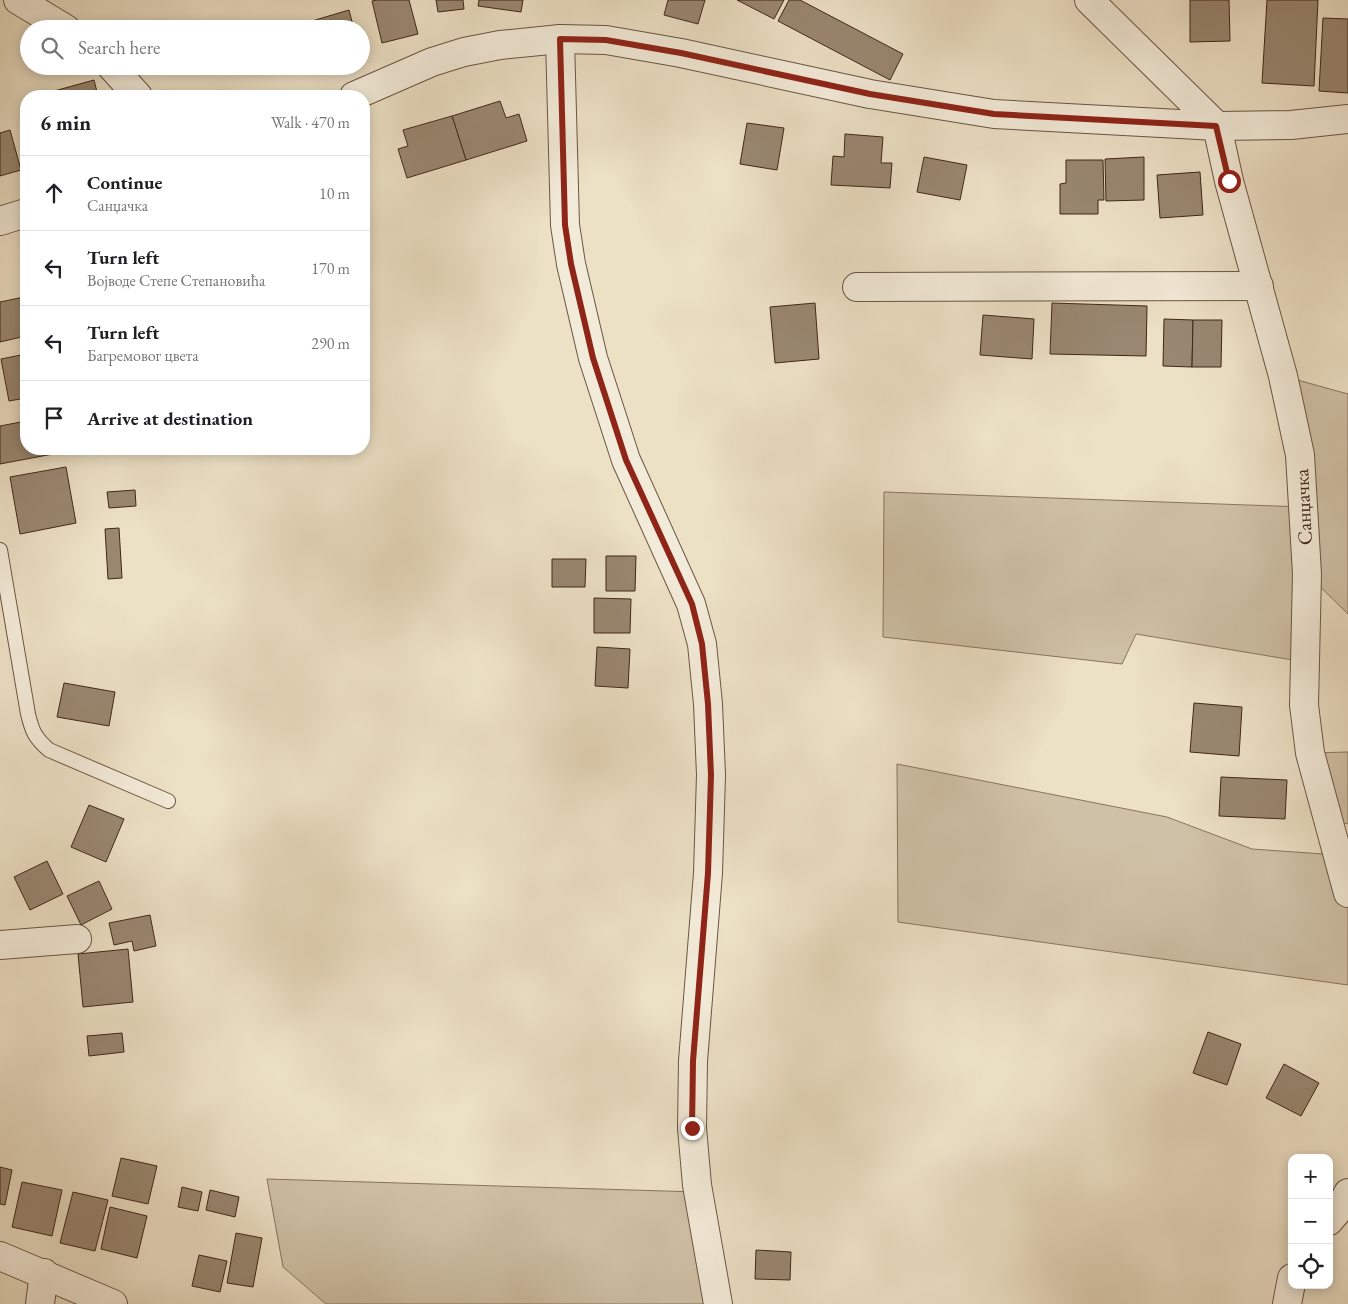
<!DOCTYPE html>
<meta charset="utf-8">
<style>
body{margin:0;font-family:"EB Garamond",serif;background:#f2f2f2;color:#202124}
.controls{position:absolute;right:15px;bottom:15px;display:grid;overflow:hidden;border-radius:10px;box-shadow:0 2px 12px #0003}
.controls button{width:45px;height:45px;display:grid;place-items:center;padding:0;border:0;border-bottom:1px solid #e0e0e0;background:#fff;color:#202124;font:25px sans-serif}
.stop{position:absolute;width:15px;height:15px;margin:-11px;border:4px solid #8f2418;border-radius:50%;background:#fff}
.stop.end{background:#8f2418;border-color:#fff;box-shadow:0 1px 5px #0008}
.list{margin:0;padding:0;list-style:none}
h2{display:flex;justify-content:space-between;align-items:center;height:65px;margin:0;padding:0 20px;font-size:21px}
h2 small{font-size:16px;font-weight:400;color:#757577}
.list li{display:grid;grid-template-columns:32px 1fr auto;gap:15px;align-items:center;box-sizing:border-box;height:75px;padding:0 20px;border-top:1px solid #e0e0e0}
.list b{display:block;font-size:19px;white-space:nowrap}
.list p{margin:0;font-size:16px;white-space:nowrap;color:#757577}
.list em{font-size:16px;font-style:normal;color:#757577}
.icon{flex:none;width:28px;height:28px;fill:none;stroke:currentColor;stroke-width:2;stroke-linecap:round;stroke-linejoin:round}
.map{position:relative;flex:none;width:1348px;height:1304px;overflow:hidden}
.search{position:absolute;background:#fff;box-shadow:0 2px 12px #0003;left:20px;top:20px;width:350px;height:55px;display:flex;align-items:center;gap:12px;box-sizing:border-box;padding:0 18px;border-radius:28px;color:#757577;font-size:19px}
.panel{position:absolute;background:#fff;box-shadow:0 2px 12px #0003;left:20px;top:90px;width:350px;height:365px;border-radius:20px}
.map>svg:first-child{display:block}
</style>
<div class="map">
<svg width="1348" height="1304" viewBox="0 0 1348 1304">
<rect width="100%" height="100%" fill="#ece0c5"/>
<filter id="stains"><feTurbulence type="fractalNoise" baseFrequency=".004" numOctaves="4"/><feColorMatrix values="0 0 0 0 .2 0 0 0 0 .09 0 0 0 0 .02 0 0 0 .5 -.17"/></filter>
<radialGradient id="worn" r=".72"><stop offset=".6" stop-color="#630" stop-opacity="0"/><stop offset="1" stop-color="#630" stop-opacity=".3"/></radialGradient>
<!-- green -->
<g fill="#cfc1a7" stroke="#88745f">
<polygon points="1283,376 1348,394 1348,614 1308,575 1305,662 1136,634 1122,664 883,637 884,492 1303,507"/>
<polygon points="1348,752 1348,824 1327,818 1310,753"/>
<polygon points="897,764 1167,817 1252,849 1338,855 1348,893 1348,985 898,922"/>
<polygon points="267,1179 698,1192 720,1304 326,1304 283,1267"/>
</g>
<!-- building -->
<g fill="#998771" stroke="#402717">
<polygon points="377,0 409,0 418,34 382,43 372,1"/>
<polygon points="436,0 463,0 464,9 438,12"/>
<polygon points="479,0 523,0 521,12 478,6"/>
<polygon points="668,0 705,0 698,24 664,15"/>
<polygon points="737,0 784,0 774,19"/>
<polygon points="789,0 800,0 903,54 890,80 778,21"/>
<polygon points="1190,0 1229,0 1230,41 1190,42"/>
<polygon points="1267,0 1318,0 1314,86 1262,83"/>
<polygon points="349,10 354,29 315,29 312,21"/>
<polygon points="1323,18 1348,19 1348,93 1319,91"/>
<polygon points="94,80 98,96 48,96 47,93"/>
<polygon points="500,101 506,118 519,114 527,141 466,160 452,116"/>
<polygon points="452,116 466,160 407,178 398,149 408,146 403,130"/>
<polygon points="747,123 784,128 777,170 740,164"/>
<polygon points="10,130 21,170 0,176 0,133"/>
<polygon points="845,134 883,137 881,163 892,163 890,188 831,185 833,156 844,157"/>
<polygon points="924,157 967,165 960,200 917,192"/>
<polygon points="1144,157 1144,200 1106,201 1105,159"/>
<polygon points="1066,160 1103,160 1104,200 1098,200 1098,214 1060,214 1060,184 1066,183"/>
<polygon points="1200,172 1203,215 1160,218 1157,175"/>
<polygon points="24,297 26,308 26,336 0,342 0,302"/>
<polygon points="815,303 819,359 775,363 770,307"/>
<polygon points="1052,303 1147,306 1146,356 1050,354"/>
<polygon points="983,315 1034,319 1032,359 980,355"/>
<polygon points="1164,319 1193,320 1192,367 1163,366"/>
<polygon points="1193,320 1222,320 1221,367 1192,367"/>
<polygon points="26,354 26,398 9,401 1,359"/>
<polygon points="26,421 26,449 52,449 53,454 0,464 0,426"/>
<polygon points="66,467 76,523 20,534 10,477"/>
<polygon points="135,490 136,506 109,508 107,492"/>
<polygon points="119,528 122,578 108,579 105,529"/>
<polygon points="606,556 636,556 635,591 606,591"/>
<polygon points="552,559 586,559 585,587 552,587"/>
<polygon points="594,598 631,599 630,633 594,633"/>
<polygon points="597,647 630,649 628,688 595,686"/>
<polygon points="64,683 115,692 109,726 57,717"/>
<polygon points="1194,703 1242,707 1239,756 1190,752"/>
<polygon points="1221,777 1287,780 1285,819 1219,816"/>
<polygon points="89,805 124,819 106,862 71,847"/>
<polygon points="47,861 63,894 30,910 14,877"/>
<polygon points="99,881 112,909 81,925 67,896"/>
<polygon points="150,915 156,946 134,951 132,941 114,945 109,923"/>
<polygon points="128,949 133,1002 83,1007 78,954"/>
<polygon points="1208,1032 1241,1044 1227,1085 1193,1073"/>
<polygon points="122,1033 124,1052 89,1056 87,1036"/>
<polygon points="1284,1064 1319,1083 1301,1116 1266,1098"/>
<polygon points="121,1158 157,1166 148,1204 112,1196"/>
<polygon points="0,1167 12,1170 5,1205 0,1204"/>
<polygon points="22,1182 62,1190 52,1236 12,1227"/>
<polygon points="182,1187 202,1192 198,1211 178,1207"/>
<polygon points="210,1190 239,1197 235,1217 206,1210"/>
<polygon points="73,1192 108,1200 95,1251 60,1243"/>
<polygon points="110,1207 147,1216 137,1258 101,1249"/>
<polygon points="236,1233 262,1238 253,1287 227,1283"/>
<polygon points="756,1250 791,1252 790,1280 755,1279"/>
<polygon points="199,1255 227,1261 220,1292 192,1286"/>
</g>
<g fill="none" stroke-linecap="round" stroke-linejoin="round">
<defs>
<path id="service" d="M0,550L28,714C32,731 35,738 49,750L168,801"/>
<g id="minor">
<polyline points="18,0 66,29"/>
<polyline points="1089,0 1217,126 1229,181 1283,376 1300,455 1307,574 1304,705 1310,753 1348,893"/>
<polyline points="560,39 565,225 571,264 593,358 626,460 691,604 702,644 708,704 711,775 708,873 693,1061 692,1128 697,1185 718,1304"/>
<polyline points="111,66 138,96"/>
<polyline points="857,287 1259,286"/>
<polyline points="0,945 77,939"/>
<polyline points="1329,1221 1341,1207 1348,1193"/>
<polyline points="0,1256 113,1304"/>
<polyline points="40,1304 44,1273"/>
<polyline points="1287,1304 1292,1278"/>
</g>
<g id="tertiary">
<polyline points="354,96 432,62 464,52 500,45 560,39 606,40 681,53 870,94 994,114 1217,126 1291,125 1348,119"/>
<polyline points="0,221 26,213"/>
</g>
</defs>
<!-- service casing -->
<use href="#service" stroke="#6b5542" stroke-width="16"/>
<!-- minor casing -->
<use href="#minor" stroke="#6b5542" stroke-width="30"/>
<!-- tertiary casing -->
<use href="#tertiary" stroke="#6b5542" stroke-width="30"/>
<!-- service -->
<use href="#service" stroke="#f3ebd9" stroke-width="14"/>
<!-- minor -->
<use href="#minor" stroke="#f3ebd9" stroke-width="28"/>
<!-- tertiary -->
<use href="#tertiary" stroke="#f3ebd9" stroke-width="28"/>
</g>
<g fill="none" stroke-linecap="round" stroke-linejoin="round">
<!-- route -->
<polyline stroke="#8f2418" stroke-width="6" points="692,1128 693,1061 708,873 711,775 708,704 702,644 692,604 626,460 593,358 571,264 565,225 560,39 606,40 681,53 870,94 994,114 1216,126 1229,181"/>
</g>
<g text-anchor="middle" stroke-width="4.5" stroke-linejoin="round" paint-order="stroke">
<!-- street labels -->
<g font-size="20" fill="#402717" stroke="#f3ebd9">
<text transform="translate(1303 507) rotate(-93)" y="7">Санџачка</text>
</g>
</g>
<rect width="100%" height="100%" filter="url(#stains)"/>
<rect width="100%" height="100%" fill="url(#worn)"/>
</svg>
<div class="controls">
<button>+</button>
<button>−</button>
<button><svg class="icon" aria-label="locate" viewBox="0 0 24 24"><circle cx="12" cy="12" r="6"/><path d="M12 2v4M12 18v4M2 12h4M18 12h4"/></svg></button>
</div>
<div class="stop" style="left:1229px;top:181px"></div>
<div class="stop end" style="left:692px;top:1128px"></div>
<div class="search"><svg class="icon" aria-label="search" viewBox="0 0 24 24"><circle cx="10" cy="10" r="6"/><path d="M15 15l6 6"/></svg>Search here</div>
<section class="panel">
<h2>6 min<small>Walk · 470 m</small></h2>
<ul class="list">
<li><svg class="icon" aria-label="ahead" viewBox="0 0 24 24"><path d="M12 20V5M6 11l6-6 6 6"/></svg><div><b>Continue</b><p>Санџачка</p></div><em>10 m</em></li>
<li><svg class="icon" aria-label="left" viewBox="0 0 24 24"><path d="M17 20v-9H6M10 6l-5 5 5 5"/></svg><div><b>Turn left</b><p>Војводе Степе Степановића</p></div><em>170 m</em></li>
<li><svg class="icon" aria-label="left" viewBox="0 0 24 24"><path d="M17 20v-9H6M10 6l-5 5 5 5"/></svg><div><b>Turn left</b><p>Багремовог цвета</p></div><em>290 m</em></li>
<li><svg class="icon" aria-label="arrive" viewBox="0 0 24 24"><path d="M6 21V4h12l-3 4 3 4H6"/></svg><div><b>Arrive at destination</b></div></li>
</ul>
</section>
</div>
